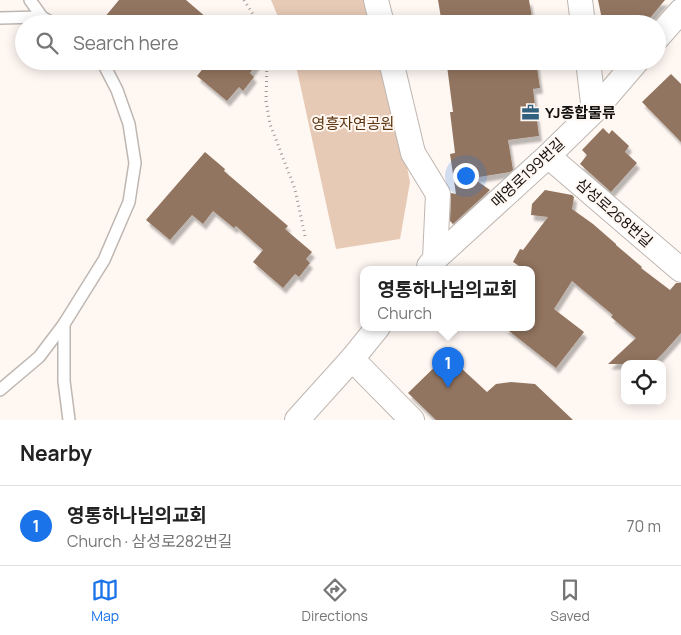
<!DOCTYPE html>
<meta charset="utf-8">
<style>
body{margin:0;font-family:Manrope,"Noto Sans KR",sans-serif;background:#f6f6f6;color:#222}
.controls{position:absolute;right:15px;bottom:15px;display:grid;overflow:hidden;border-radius:10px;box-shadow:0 2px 12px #0003}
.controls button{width:45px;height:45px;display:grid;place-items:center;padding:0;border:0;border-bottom:1px solid #e0e0e0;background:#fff;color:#222;font:25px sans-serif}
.you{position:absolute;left:465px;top:175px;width:18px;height:18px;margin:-12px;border:4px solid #fff;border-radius:50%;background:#1a73e8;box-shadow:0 0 0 8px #1a73e833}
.badge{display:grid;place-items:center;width:32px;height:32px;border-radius:50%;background:#1a73e8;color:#fff;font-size:16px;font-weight:700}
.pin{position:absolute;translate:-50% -41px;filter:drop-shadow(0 1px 2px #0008)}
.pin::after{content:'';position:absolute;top:26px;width:18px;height:15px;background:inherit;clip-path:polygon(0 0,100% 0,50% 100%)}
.popup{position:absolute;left:360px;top:266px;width:175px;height:65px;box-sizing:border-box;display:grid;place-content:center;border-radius:10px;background:#fff;filter:drop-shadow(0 1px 4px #0005);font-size:16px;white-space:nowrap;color:#767676}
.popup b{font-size:19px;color:#222}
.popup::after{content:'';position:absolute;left:50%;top:100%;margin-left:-10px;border:10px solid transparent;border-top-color:#fff}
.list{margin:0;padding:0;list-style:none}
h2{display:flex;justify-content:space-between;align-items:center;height:65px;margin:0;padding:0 20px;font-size:21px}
h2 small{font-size:16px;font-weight:400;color:#767676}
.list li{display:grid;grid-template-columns:32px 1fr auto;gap:15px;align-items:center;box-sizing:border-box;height:80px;padding:0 20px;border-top:1px solid #e0e0e0}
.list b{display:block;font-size:19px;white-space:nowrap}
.list p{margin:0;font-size:16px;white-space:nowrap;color:#767676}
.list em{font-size:16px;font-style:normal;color:#767676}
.icon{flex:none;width:28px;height:28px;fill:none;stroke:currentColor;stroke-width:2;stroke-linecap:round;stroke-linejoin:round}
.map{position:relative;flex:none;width:681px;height:420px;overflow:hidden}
.search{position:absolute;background:#fff;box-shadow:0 2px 12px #0003;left:15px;right:15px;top:15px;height:55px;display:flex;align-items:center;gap:12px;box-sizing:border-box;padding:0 18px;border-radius:28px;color:#767676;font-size:19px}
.sheet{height:145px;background:#fff}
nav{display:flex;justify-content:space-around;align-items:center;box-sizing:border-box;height:70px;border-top:1px solid #e0e0e0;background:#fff;font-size:14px;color:#767676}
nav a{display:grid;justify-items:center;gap:2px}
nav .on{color:#1a73e8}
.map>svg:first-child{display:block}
</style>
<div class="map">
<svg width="681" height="420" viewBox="0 0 681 420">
<defs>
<filter id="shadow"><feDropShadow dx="3" dy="5.5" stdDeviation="1" flood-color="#0004"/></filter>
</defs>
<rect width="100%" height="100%" fill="#fff7f2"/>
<!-- green -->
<g fill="#e6cab6">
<polygon points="271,0 372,0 378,24 281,24"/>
<polygon points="295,61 386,61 410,182 400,239 336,249"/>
</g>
<!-- building -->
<g fill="#927561" filter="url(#shadow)">
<polygon points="119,0 186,0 214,24 99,24"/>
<polygon points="438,0 529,0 533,24 442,24"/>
<polygon points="598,0 665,0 645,24 603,24"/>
<polygon points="209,61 259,61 250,73 254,77 243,91 239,87 227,101 197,76"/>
<polygon points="482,61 536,61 540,88 533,89 539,136 508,140 513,170 510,172 473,178 490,190 453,224 450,221 451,193 456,194 450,154 455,153 450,112 453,112 447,66"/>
<polygon points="671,74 681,84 681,142 642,102"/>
<polygon points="603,128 609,134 612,130 629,146 625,152 637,163 611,192 580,164 587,155 582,150"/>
<polygon points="205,152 225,169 224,171 288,226 285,229 312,252 306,259 310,263 299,277 295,274 283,288 253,262 263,250 236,226 234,228 213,211 203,224 192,215 170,240 146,220"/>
<polygon points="545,190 572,195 574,197 572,209 593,224 616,244 616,245 642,267 641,268 670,290 676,283 681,283 681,333 665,351 652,364 608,364 636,338 611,317 613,315 572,281 554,309 584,332 556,368 504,327 532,327 532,269 524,269 513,262 520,249 523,250 548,217 531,215 532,204"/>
<polygon points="447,355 487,392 496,384 511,382 535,384 573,420 436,420 408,393"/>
</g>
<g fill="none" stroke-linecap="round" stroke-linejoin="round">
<defs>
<g id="lane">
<polyline points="30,0 42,17 54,24"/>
<polyline points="0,18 42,17"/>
<polyline points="64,324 64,381 69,420"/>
<polyline points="0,390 39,357 64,324 104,260 129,202 135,163 129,124 117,90 102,61"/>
</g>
<g id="street">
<polyline points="376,0 382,24"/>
<polyline points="580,0 583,24"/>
<polyline points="657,38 681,11"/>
<polyline points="391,61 413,153 438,194 435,259 429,266"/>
<polyline points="588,61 594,111"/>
<polyline points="548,156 681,270"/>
<polyline points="435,259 548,156 594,111 637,61"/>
<polyline points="352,359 412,420"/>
<polyline points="297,420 352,359 378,327"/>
</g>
</defs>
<!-- lane casing -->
<use href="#lane" stroke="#beb6b1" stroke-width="14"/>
<!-- street casing -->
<use href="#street" stroke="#beb6b1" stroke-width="26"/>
<!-- path -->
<g stroke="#9d9794" stroke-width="3" stroke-dasharray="1 4" stroke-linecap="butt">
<polyline points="244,0 259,24"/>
<polyline points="267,61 266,101 270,124 295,189 305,236"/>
</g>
<!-- lane -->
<use href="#lane" stroke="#fff" stroke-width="11"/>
<!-- street -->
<use href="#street" stroke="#fff" stroke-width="24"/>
</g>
<!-- icons -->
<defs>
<symbol id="office-bare" viewBox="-9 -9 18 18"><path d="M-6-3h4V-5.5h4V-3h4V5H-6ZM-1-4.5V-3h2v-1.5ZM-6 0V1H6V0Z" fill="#31617f" stroke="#fff7f2" stroke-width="2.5" paint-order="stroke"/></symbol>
</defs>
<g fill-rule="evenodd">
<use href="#office-bare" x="518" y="100" width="25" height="25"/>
</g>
<g text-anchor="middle" stroke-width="4" stroke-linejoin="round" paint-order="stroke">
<!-- poi labels -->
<g font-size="15" font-weight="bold" fill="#13110f" stroke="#fff7f2" text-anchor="start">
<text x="545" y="118">YJ종합물류</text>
</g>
<!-- park labels -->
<g font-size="15" fill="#5c330f" stroke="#fff7f2">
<text x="353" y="129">영흥자연공원</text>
</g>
<!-- street labels -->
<g font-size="15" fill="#13110f" stroke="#fff7f2">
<text transform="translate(528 173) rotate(-43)" y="5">매영로199번길</text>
<text transform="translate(614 213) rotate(41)" y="5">삼성로268번길</text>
</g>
</g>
</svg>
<div class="controls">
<button><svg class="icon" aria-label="locate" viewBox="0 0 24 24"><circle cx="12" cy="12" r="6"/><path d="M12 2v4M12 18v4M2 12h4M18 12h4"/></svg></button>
</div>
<div class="you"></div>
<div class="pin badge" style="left:448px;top:388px">1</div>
<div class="popup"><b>영통하나님의교회</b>Church</div>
<div class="search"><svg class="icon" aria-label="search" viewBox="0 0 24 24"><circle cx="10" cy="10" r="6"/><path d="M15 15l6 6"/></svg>Search here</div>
</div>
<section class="sheet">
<h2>Nearby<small></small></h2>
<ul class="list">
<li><span class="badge">1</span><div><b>영통하나님의교회</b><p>Church · 삼성로282번길</p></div><em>70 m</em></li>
</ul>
</section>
<nav>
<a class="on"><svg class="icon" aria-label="map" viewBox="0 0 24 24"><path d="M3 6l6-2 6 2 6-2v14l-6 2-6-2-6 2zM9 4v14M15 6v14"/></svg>Map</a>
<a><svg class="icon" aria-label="directions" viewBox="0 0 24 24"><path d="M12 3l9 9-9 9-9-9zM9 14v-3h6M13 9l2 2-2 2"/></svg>Directions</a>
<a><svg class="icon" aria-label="saved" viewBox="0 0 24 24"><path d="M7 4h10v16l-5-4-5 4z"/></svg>Saved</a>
</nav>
